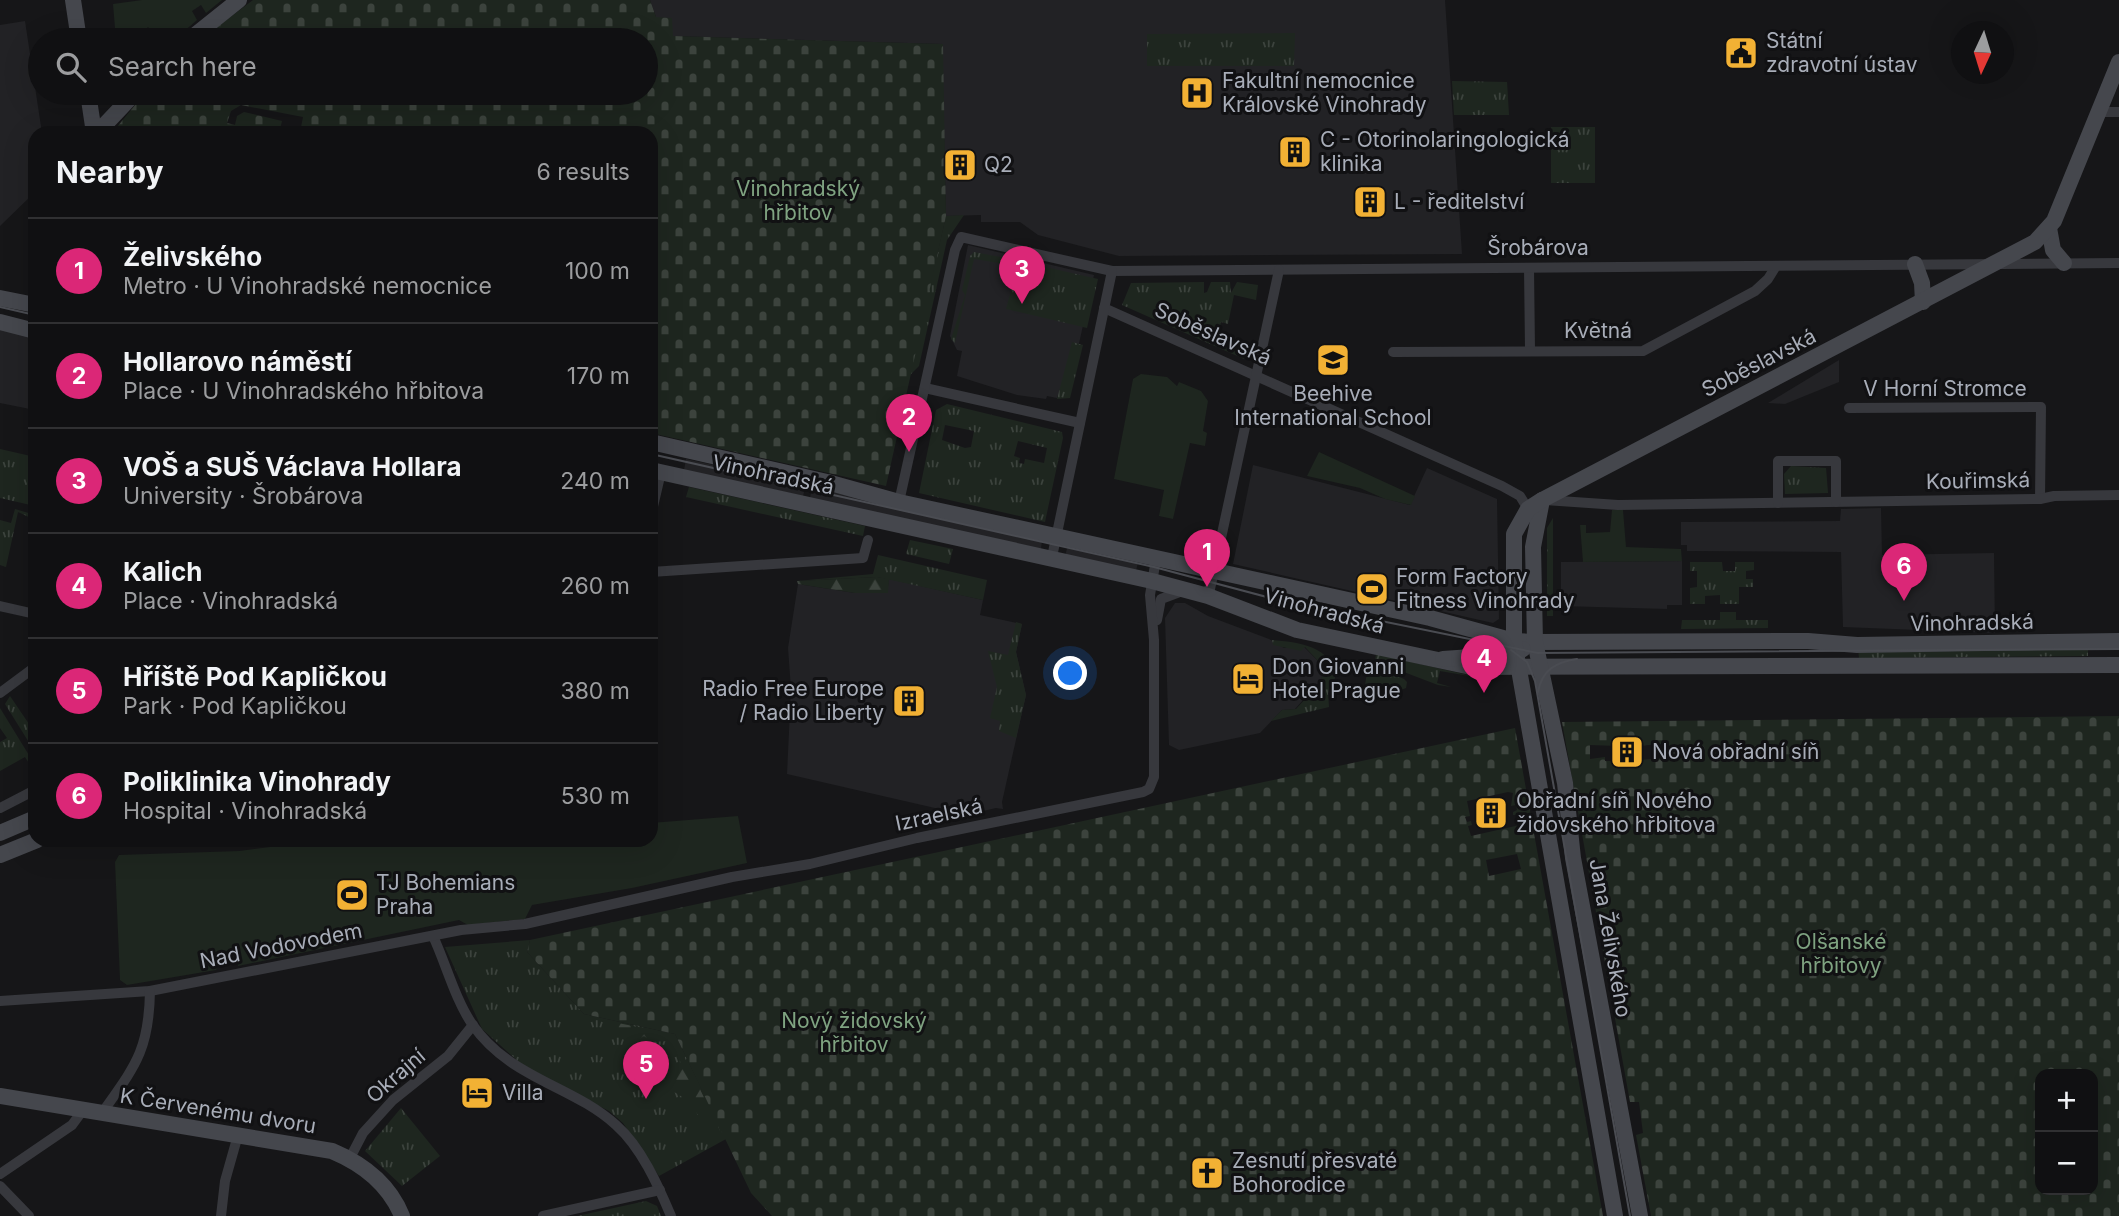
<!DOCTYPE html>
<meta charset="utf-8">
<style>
body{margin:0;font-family:Inter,sans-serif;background:#1e1e20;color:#f1f3f6}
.controls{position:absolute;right:21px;bottom:21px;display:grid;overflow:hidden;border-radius:14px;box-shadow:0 7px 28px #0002}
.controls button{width:63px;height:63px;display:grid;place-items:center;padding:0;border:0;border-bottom:2px solid #303032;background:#101012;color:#f1f3f6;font:35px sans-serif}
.compass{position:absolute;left:1951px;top:21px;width:63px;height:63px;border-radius:50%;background:#101012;box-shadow:0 7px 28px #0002;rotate:184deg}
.you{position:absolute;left:1071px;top:674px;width:24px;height:24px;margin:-18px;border:5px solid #fff;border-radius:50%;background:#1a73e8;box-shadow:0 0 0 10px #1a73e833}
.badge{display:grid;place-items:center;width:46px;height:46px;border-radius:50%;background:#db2777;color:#fff;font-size:23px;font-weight:700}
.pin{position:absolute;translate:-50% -58px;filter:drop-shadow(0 2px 4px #0008)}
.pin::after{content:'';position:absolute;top:37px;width:24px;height:21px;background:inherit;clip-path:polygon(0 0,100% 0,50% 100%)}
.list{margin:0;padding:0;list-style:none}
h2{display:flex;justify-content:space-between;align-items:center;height:91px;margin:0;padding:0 28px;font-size:30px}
h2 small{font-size:23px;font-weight:400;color:#9c9d9f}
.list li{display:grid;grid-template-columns:46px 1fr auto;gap:21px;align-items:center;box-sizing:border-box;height:105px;padding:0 28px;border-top:2px solid #303032}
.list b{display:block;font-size:26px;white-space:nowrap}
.list p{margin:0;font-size:23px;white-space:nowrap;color:#9c9d9f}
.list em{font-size:23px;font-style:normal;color:#9c9d9f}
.icon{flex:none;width:38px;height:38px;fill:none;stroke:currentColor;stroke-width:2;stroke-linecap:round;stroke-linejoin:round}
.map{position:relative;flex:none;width:2119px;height:1216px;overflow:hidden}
.search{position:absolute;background:#101012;box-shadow:0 7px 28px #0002;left:28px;top:28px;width:630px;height:77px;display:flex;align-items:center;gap:18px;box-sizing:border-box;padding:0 24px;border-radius:38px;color:#9c9d9f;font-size:26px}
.panel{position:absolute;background:#101012;box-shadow:0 7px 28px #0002;left:28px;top:126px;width:630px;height:721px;border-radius:21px}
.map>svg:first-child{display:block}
</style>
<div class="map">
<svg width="2119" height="1216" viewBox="0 0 2119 1216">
<defs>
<pattern id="grass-tufts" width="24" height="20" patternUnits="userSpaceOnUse" patternTransform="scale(1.75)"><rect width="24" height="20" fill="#1e261f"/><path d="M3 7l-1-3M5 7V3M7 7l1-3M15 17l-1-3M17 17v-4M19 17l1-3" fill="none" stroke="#3c433d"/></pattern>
<pattern id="forest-firs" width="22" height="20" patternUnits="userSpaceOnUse" patternTransform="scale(1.75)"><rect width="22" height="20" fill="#1e261f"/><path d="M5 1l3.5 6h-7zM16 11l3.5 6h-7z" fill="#3c433d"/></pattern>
<pattern id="cemetery-stones" width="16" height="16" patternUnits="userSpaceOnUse" patternTransform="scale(1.75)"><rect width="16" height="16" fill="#1e261f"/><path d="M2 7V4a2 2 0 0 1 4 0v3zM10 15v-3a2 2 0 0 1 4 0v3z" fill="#3c433d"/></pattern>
</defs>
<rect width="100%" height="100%" fill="#161618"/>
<!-- built -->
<g fill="#222225">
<polygon points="650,0 1445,0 1462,254 1119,256 1038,235 1020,222 981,222 981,215 946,216 942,44 672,36 656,17"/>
<polygon points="25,21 42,133 35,133 35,192 0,226 0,25"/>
<polygon points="968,245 1094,275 1068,394 1059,392 1057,398 1047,396 1046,399 1017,395 957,376 962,351 957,350 950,336"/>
<polygon points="0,328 35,337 35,410 0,403"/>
<polygon points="1839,360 1839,382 1785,404 1768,403"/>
<polygon points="686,459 806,485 803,496 684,470"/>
<polygon points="1253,465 1410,505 1427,468 1497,499 1499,619 1493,623 1233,564"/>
<polygon points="819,484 1042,540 1041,549 810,498 812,487 818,488"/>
<polygon points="1881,508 1882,555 1994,553 1995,633 1843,627 1841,552 1687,551 1687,545 1681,545 1681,522 1840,521 1841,509"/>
<polygon points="1068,545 1138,562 1136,571 1065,556"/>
<polygon points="1682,561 1682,605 1667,605 1667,609 1561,606 1561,562"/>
<polygon points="889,579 983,600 980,615 1022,624 1016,652 1026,695 1002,802 1003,809 996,808 962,816 960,808 948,811 787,774 791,689 788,648 798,584 855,593 887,593"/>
<polygon points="1175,603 1185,603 1208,616 1269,639 1284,648 1304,647 1321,664 1322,679 1295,709 1282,710 1260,733 1179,750 1169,745 1165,618"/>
</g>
<!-- grass -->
<g fill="url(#grass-tufts)" fill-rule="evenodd">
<polygon points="1295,33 1294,66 1147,66 1147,34"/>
<polygon points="1452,81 1507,82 1509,115 1454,115"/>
<rect x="1551" y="127" width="44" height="56"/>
<polygon points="964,215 947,240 919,366 909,376 946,216"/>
<polygon points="974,252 1006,258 1005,264 974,259 955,343 951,339 965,295 962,290 970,256"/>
<polygon points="1019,261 1098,279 1087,328 1006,309"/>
<polygon points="1204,282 1204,293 1207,292 1211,282 1230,282 1231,293 1237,282 1258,285 1256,300 1234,295 1228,324 1221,322 1217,342 1246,349 1244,359 1122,305 1131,283"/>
<polygon points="1072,342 1083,345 1070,398 1057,399"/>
<path d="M947,404L1062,432L1063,438L1045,522L919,493L936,410ZM945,425L974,431L971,447L965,448L942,440ZM1018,441L1047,448L1044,463L1025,459L1024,464L1019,463L1020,458L1014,456Z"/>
<polygon points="0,449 35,457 35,506 0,498"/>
<polygon points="1791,466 1826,468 1828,493 1785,494 1784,474"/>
<polygon points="689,487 865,526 863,536 686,497"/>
<polygon points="15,509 35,515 33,519 18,512 6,567 0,565 0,520 11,523"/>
<polygon points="1553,518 1553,616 1547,616 1547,528"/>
<polygon points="910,540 953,549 949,564 906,554"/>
<polygon points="878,555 987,580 983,600 877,577 797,581 873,574"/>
<polygon points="1690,562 1722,562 1723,571 1735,571 1735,562 1754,562 1754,570 1746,571 1746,579 1753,579 1753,587 1739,587 1739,604 1720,604 1720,595 1705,596 1705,604 1690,604 1690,588 1697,587 1697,571 1690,571"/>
<polygon points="1720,612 1736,612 1736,620 1768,620 1768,628 1681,629 1682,620 1720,620"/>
<polygon points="1016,622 1022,624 1016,652 1026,695 1016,738 999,731 1000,721 990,718 997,687 988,651 1008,655"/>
<path d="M1272,640C1297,642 1334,646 1335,678L1328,693L1329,707L1271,721L1282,710L1296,709L1320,683L1323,674L1319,667L1321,664L1305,647L1301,651L1273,645Z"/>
<polygon points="2088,646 2088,656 1859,658 1858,648"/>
<polygon points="1376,654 1481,678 1440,671 1437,683 1451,687 1438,685 1375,661"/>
<polygon points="1372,666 1404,679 1407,682 1406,688 1382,697 1382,689 1365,685 1368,667"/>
<polygon points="10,696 29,724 35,720 35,752 5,704"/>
<polygon points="0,708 35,765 32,768 25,757 0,771 0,742 7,738 0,728"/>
<polygon points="530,940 527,952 584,1014 675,1034 726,1139 659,1176 623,1123 609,1111 529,1071 482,1029 445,947"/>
<polygon points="401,1108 440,1156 402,1186 365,1151"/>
<polygon points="646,1201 657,1206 661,1216 577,1216"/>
</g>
<!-- forest -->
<g fill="url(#forest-firs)">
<polygon points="877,577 889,579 888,593 855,593 798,584 797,581"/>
<polygon points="618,1023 672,1034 673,1037 669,1041 652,1042 644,1036 632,1044 618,1029"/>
<polygon points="675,1052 682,1052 724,1139 714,1137 687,1100 671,1090 673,1075 682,1065"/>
</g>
<!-- cemetery -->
<g fill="url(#cemetery-stones)" fill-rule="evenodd">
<polygon points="253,0 650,0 656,17 672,18 673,36 943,44 946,216 886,486 651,433 651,133 300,133 303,117 241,105 231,111 227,123 235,125 237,116 244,112 282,121 279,133 112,133 145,93 646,93 646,40 200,40"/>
<path d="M2119,716V1216H1651L1636,1135L1643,1133L1639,1102H1630L1562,722ZM1621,738H1632L1634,746L1663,744L1664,758L1639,760L1627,767L1615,761H1605V757L1590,759V745L1619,746ZM2040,1074H2093V1190H2040Z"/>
<path d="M1515,728L1603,1216H772L751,1193L675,1034L584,1014L527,952L530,940ZM1508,792L1513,793L1511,806L1516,805L1517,810L1513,812V815H1518L1520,825L1471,836L1468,826L1472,825L1471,821L1467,822L1465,817L1470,816L1467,801ZM1517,854L1521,869L1489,876L1486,860Z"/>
</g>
<!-- garden -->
<g fill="#1e261f">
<polygon points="142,0 222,0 206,13 201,5 192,11 197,20 174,40 160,40 148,27 134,40 116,40 113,4"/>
<polygon points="1141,374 1167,377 1177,386 1179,382 1201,391 1208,401 1203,431 1207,433 1205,446 1190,443 1173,519 1159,516 1164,490 1114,479 1133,379"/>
<polygon points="1319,452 1415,496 1411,505 1385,499 1360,488 1307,476"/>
<polygon points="1612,510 1623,510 1626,547 1681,549 1682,561 1583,562 1580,525 1586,525 1586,533 1610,532"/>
<polygon points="738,816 747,863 632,888 532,905 525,919 468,925 459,920 238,966 238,963 221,964 216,970 127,985 120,980 115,862 119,855 239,851 326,840 651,840 651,823"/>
</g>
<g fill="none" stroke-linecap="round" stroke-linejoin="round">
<!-- street -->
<g stroke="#37383d" stroke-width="10">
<polyline points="2099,112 2119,112"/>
<polyline points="1529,268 1530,350"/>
<polyline points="1104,308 1502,486 1520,496 1528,509"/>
<polyline points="1393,352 1643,351 1755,291 1768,279 1776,266"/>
<polyline points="925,388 1080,423"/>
<polyline points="1849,408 2041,407 2040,499"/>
<polyline points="1545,500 1618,505 2040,499 2054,496 2119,495"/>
<polyline points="899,502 955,250 961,237 1112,271 2119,263"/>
<polyline points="1778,503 1778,461 1836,461 1836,502"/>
<polyline points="651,515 661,472"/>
<polyline points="1052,557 1112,271"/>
<polyline points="651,572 863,558 868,540"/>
<polyline points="1201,594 1210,589 1279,270"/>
<polyline points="0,606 35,614"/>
<polyline points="1157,620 1161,599 1185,590"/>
<polyline points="0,693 35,667"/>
<polyline points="0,808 35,790"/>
<path d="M433,936C446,964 455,999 472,1024C510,1079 572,1085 616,1125C641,1147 658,1185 671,1216"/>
<polyline points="0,1001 150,991 461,930 525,924 732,877 810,864 917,838 1143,792 1149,789 1154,777 1154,640 1150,595 1156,559"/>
<path d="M102,1113C135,1066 149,1051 150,991"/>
<polyline points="350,1158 363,1133 393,1100 448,1056 473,1025"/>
<polyline points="0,1174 72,1125 83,1110"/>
<polyline points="0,1186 29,1216"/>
<polyline points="221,1216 225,1181 238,1135"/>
<polyline points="543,1216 660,1190"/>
</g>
<!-- secondary -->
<g stroke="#45474d" stroke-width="16">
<polyline points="73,0 79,40"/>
<polyline points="189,40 239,0"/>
<polyline points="88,93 94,133"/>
<polyline points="97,133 135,93"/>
<polyline points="2049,228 2053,250 2064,263"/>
<polyline points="1915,264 1922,283 1923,302"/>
<polyline points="0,298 35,305"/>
<polyline points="0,322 35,331"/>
<polyline points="651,442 827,482 899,502 1430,618 1514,641 1535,642 1808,641 1857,645 2119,641"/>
<polyline points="651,470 1152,581 1208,596 1297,630 1471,667 2119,665"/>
<polyline points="1542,500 1533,547 1535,642 1565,783 1573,858 1640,1216"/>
<polyline points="1443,659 1515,654 1523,649"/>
<polyline points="0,833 35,818"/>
<polyline points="0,855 37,840"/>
<path d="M0,1096L332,1151C363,1164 389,1184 402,1216"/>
<polyline points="1615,1216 1514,641 1514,534 1528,509 1542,500 2035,242 2054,221 2119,62"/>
</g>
<!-- tram -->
<g stroke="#4a4c52" stroke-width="2">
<polyline points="0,307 35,315"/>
<polyline points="651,454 1154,567 1278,600 1538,653 2119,649"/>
<polyline points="1511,650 1527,662 1535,681 1630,1216"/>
<path d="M1538,692C1542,670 1556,662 1577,659"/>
</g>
</g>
<!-- icons -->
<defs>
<symbol id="civic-square" viewBox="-11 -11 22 22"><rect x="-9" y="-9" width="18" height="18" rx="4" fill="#f2b134" stroke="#111113"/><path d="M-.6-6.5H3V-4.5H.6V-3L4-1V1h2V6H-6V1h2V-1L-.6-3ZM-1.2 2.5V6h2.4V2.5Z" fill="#111"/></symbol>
<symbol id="hospital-square" viewBox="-11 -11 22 22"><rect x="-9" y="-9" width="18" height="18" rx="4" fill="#f2b134" stroke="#111113"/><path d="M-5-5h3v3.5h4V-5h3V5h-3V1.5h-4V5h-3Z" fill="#111"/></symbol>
<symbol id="building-square" viewBox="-11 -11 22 22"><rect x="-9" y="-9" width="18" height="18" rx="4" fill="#f2b134" stroke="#111113"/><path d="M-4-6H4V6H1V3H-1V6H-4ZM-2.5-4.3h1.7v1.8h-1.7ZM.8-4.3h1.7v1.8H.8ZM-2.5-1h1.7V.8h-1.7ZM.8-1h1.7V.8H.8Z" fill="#111"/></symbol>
<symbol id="school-square" viewBox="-11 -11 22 22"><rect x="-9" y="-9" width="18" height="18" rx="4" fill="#f2b134" stroke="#111113"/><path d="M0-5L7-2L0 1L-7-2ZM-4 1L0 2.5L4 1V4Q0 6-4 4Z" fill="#111"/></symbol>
<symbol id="stadium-square" viewBox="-11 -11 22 22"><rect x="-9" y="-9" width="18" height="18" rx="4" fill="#f2b134" stroke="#111113"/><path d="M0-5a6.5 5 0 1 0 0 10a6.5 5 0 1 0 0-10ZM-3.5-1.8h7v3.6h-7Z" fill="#111"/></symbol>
<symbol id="hotel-square" viewBox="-11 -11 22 22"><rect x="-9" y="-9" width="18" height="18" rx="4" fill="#f2b134" stroke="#111113"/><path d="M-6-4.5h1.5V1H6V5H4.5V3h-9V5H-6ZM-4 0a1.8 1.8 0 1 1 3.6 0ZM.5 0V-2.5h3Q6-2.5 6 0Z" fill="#111"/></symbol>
<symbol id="church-square" viewBox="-11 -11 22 22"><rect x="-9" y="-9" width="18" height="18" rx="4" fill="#f2b134" stroke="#111113"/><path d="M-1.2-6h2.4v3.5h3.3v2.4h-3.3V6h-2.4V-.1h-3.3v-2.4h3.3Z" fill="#111"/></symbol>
</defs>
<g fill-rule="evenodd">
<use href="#civic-square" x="1722" y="34" width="38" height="38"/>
<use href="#hospital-square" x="1178" y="74" width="38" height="38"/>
<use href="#building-square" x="1276" y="133" width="38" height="38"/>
<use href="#building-square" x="941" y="146" width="38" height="38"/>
<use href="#building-square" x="1351" y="183" width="38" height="38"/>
<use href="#school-square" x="1314" y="341" width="38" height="38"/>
<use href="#stadium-square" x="1353" y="570" width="38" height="38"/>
<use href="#hotel-square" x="1229" y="660" width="38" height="38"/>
<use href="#building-square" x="890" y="682" width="38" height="38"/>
<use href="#building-square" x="1608" y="733" width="38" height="38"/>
<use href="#building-square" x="1472" y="794" width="38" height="38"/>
<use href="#stadium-square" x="333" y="876" width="38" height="38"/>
<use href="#hotel-square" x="458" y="1074" width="38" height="38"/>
<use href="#church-square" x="1188" y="1154" width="38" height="38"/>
</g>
<g text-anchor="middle" stroke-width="6" stroke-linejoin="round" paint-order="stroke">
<!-- poi labels -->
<g font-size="21" fill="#a8adb8" stroke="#111113" text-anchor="start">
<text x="1766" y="48">Státní<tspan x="1766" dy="24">zdravotní ústav</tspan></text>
<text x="1222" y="88">Fakultní nemocnice<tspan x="1222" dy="24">Královské Vinohrady</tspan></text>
<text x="1320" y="147">C - Otorinolaringologická<tspan x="1320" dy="24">klinika</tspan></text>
<text x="984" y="172">Q2</text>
<text x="1394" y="209">L - ředitelství</text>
<text x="1333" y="401" text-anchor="middle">Beehive<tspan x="1333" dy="24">International School</tspan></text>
<text x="1396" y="584">Form Factory<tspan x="1396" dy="24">Fitness Vinohrady</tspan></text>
<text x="1272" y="674">Don Giovanni<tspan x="1272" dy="24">Hotel Prague</tspan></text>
<text x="884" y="696" text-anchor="end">Radio Free Europe<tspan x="884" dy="24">/ Radio Liberty</tspan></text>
<text x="1652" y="759">Nová obřadní síň</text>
<text x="1516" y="808">Obřadní síň Nového<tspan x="1516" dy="24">židovského hřbitova</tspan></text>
<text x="376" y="890">TJ Bohemians<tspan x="376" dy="24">Praha</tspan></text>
<text x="502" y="1100">Villa</text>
<text x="1232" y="1168">Zesnutí přesvaté<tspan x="1232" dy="24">Bohorodice</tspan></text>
</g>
<!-- park labels -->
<g font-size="21" fill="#7fa381" stroke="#111113">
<text x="798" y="196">Vinohradský<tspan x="798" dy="24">hřbitov</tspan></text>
<text x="1841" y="949">Olšanské<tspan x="1841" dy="24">hřbitovy</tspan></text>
<text x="854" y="1028">Nový židovský<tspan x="854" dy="24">hřbitov</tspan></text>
</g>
<!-- street labels -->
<g font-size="21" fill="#a8adb8" stroke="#111113">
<text x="1538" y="255">Šrobárova</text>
<text x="1598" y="338">Květná</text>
<text transform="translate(1213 334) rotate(24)" y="7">Soběslavská</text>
<text transform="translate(1759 363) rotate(-27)" y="7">Soběslavská</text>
<text x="1945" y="396">V Horní Stromce</text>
<text transform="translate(773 475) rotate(12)" y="7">Vinohradská</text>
<text transform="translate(1978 481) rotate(-1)" y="7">Kouřimská</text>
<text transform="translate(1324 611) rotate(15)" y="7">Vinohradská</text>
<text transform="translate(1972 623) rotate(-1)" y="7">Vinohradská</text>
<text transform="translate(939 815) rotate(-12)" y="7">Izraelská</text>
<text transform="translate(1610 938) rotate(80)" y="7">Jana Želivského</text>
<text transform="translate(281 946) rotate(-11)" y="7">Nad Vodovodem</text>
<text transform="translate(396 1076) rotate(-41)" y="7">Okrajní</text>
<text transform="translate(218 1111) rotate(9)" y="7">K Červenému dvoru</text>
</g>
</g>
</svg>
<div class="controls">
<button>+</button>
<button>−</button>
</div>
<svg class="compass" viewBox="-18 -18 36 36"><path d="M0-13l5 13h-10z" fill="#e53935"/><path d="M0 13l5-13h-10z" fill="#9c9d9f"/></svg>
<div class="you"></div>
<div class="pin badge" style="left:1207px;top:587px">1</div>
<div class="pin badge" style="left:909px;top:452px">2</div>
<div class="pin badge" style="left:1022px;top:304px">3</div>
<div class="pin badge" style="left:1484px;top:693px">4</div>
<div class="pin badge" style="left:646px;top:1099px">5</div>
<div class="pin badge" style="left:1904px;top:601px">6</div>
<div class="search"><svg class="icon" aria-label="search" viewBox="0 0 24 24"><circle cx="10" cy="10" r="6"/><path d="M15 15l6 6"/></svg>Search here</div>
<section class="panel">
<h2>Nearby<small>6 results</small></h2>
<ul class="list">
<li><span class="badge">1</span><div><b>Želivského</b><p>Metro · U Vinohradské nemocnice</p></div><em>100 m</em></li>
<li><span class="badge">2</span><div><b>Hollarovo náměstí</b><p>Place · U Vinohradského hřbitova</p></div><em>170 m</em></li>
<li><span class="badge">3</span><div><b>VOŠ a SUŠ Václava Hollara</b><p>University · Šrobárova</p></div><em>240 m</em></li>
<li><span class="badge">4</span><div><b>Kalich</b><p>Place · Vinohradská</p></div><em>260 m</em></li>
<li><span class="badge">5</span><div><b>Hříště Pod Kapličkou</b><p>Park · Pod Kapličkou</p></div><em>380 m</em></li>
<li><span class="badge">6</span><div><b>Poliklinika Vinohrady</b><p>Hospital · Vinohradská</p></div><em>530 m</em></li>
</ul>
</section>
</div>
